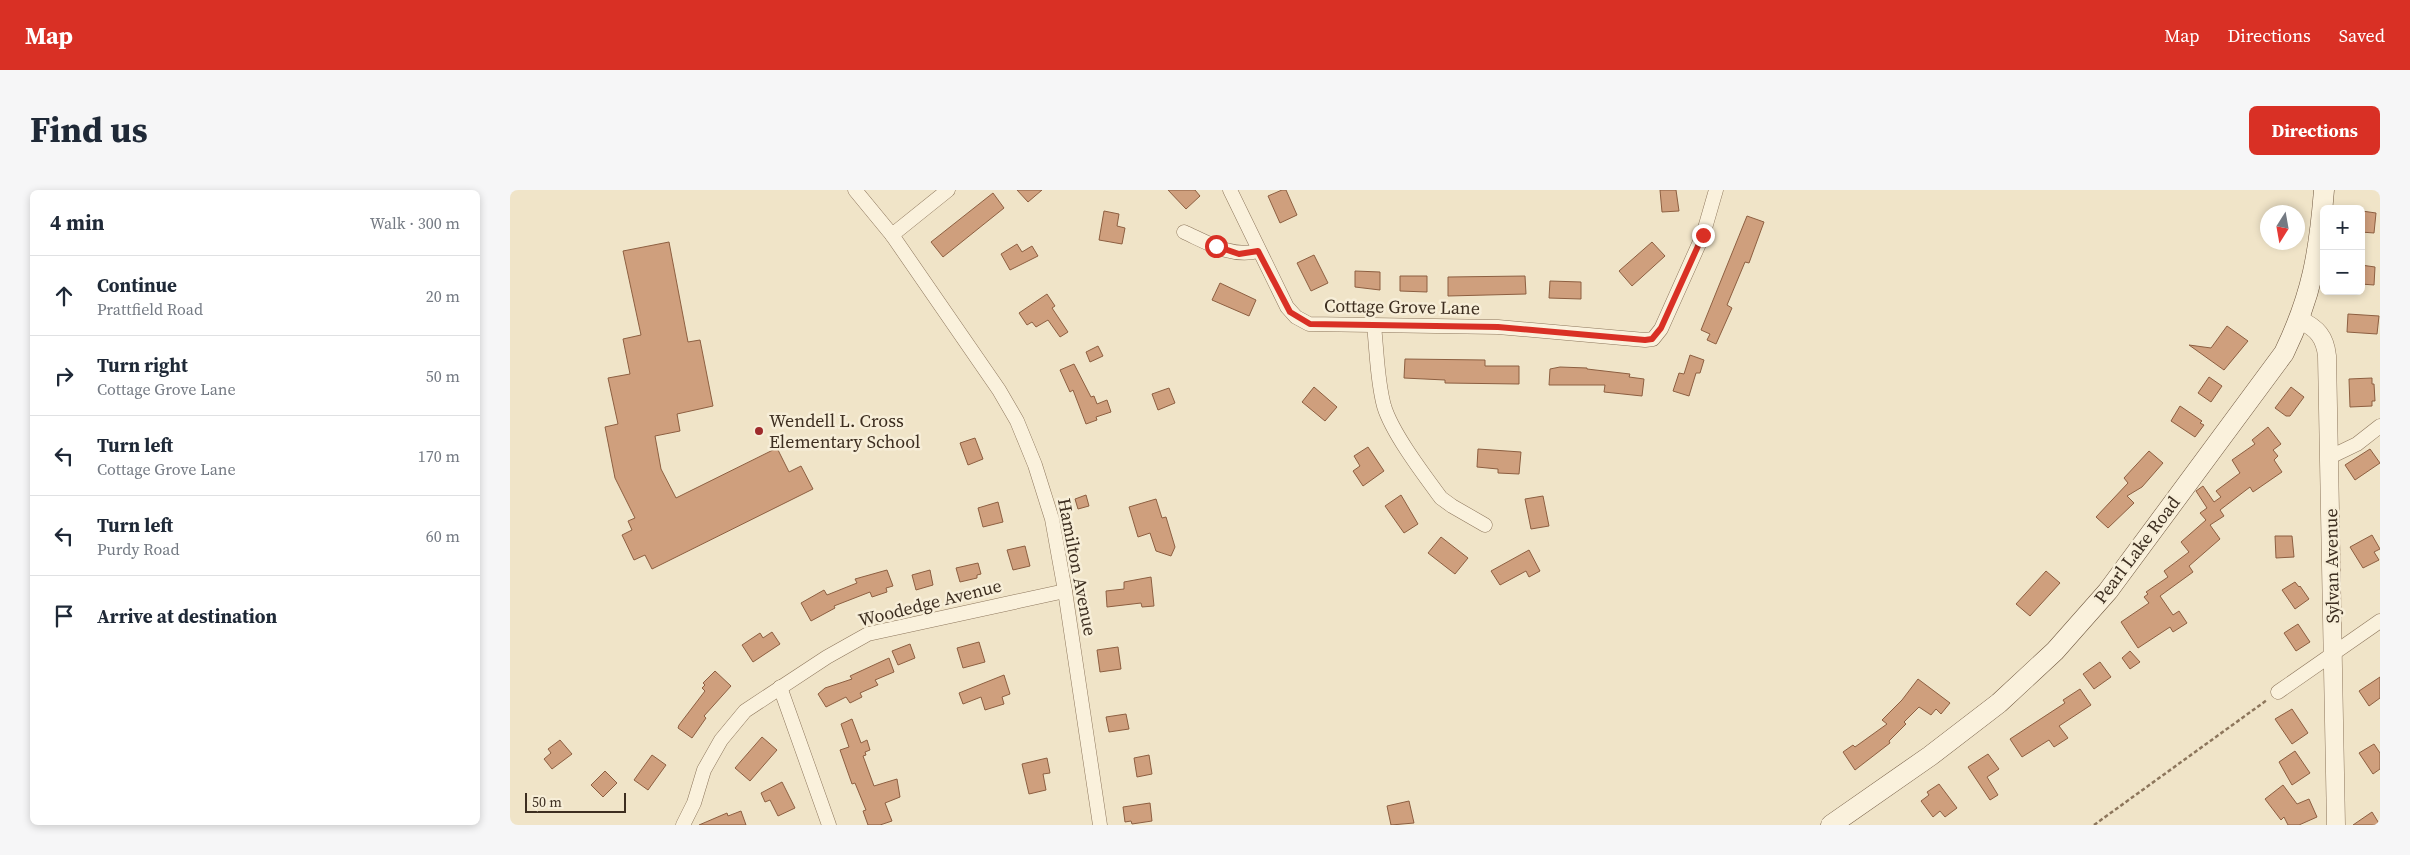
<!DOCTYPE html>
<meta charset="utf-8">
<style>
body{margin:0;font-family:"Source Serif 4",serif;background:#f6f6f7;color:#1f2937}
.controls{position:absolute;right:15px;top:15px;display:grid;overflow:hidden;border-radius:8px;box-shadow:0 2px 8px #0003}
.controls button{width:45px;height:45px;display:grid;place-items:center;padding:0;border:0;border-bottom:1px solid #e0e1e3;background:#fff;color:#1f2937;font:25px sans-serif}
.compass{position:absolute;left:1750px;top:15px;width:45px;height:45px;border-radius:50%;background:#fff;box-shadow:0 2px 8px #0003;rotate:191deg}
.scale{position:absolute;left:15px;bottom:12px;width:101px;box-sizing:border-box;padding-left:5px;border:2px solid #3d2e20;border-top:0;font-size:14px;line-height:18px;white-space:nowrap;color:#3d2e20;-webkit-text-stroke:4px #f7eed8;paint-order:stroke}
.stop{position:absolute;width:15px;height:15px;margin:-11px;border:4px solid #d93025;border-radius:50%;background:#fff}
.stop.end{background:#d93025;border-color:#fff;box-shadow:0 1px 5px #0008}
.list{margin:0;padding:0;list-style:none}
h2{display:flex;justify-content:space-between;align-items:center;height:65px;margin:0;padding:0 20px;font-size:21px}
h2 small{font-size:16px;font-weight:400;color:#747a83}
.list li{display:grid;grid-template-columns:32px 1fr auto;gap:15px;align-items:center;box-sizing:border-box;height:80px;padding:0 20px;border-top:1px solid #e0e1e3}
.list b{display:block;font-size:19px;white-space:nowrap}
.list p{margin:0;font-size:16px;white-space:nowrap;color:#747a83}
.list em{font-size:16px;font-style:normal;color:#747a83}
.icon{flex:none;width:28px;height:28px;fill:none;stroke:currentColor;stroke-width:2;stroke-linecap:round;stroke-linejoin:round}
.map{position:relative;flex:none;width:1870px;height:635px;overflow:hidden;border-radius:8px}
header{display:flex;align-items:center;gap:30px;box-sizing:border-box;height:70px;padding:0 25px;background:#d93025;color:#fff}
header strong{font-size:24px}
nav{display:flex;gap:28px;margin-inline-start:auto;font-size:18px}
.intro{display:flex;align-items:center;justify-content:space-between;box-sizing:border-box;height:120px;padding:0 30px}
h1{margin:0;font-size:35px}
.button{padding:12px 22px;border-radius:8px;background:#d93025;color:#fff;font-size:18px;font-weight:700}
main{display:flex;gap:30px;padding:0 30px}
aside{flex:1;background:#fff;border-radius:8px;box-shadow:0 2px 8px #0003}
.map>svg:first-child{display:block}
</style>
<header>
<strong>Map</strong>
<nav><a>Map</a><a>Directions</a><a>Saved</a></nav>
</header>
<div class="intro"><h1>Find us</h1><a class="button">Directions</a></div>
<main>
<aside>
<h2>4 min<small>Walk · 300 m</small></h2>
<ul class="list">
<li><svg class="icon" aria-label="ahead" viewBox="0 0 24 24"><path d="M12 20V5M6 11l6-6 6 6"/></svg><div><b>Continue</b><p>Prattfield Road</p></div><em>20 m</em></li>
<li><svg class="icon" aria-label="right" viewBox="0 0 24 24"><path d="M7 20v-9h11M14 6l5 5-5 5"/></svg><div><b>Turn right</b><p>Cottage Grove Lane</p></div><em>50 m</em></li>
<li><svg class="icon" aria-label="left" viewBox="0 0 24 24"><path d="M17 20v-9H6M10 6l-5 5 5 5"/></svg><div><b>Turn left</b><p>Cottage Grove Lane</p></div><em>170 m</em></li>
<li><svg class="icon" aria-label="left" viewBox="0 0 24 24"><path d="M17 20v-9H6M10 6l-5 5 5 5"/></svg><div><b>Turn left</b><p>Purdy Road</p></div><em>60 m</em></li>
<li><svg class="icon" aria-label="arrive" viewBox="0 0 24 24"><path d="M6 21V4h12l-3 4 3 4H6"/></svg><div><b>Arrive at destination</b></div></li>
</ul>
</aside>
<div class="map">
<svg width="1870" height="635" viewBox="0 0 1870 635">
<rect width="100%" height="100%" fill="#f0e4c8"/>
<!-- building -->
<g fill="#cf9f7d" stroke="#8d5f41">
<polygon points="507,0 532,0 518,12"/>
<polygon points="658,0 685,0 690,6 676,19"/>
<polygon points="772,0 776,0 787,25 770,33 758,6"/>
<polygon points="1150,0 1166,0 1169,21 1152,22"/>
<polygon points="483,3 494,18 433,67 421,52"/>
<polygon points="594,21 609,24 607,36 615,38 612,54 589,50"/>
<polygon points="1852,21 1866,23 1864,43 1851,42"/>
<polygon points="1237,26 1254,32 1239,73 1235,72 1217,115 1222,118 1206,154 1197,150 1200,144 1191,140"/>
<polygon points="159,52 178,152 190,150 203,216 167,224 170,241 145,246 151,279 166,308 267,258 279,282 291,276 303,299 142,379 135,365 124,370 112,345 122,340 118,331 125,328 105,288 95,237 108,234 98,188 120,184 113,149 131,145 113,61"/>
<polygon points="1142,52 1155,66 1122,96 1109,81"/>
<polygon points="507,54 512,62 522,56 528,66 500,80 491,64"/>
<polygon points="804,65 818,93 801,101 787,73"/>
<polygon points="1851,75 1865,77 1864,95 1851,94"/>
<polygon points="845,81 870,82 870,100 845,97"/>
<polygon points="890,86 917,86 917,102 890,101"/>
<polygon points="1015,86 1016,104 938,106 938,87"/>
<polygon points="1040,91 1071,92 1071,109 1039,108"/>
<polygon points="710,93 746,110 739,126 702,110"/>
<polygon points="537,104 545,116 542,118 558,142 550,147 538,130 526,137 522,132 517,135 509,123"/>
<polygon points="1838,124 1869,126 1867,144 1837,142"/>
<polygon points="1717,136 1738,151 1714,180 1679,155 1701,158"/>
<polygon points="588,156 593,166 580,172 576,162"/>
<polygon points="1180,165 1194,170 1190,183 1186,183 1179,206 1163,201 1169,183 1174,184"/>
<polygon points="895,169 975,170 975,176 1009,176 1009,194 935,193 935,190 894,188"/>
<polygon points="564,174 581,207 584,206 587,214 597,210 601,222 586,227 587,230 576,234 563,200 560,202 550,180"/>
<polygon points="1050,177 1077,178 1077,179 1120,184 1119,187 1134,189 1132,206 1094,202 1095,195 1039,195 1040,179"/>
<polygon points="1699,187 1712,196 1701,212 1688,203"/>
<polygon points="1862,188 1862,194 1864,194 1865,211 1862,211 1862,216 1840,217 1839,189"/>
<polygon points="804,197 827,217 815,231 792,212"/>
<polygon points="1781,197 1794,207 1780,226 1776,226 1765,218"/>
<polygon points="659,198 665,213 648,220 642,204"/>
<polygon points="1670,216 1692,231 1690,233 1694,235 1685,247 1661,231"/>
<polygon points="1758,237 1771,254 1763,260 1768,266 1764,270 1772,282 1743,302 1740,297 1710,320 1714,326 1700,335 1710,349 1679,376 1683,382 1650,406 1663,425 1669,421 1677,433 1663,442 1660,437 1628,458 1611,432 1639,413 1634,407 1638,404 1636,402 1658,387 1654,381 1679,362 1671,352 1696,330 1690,323 1697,318 1686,301 1693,296 1704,312 1711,307 1706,301 1730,283 1722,270 1745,254 1742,250"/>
<polygon points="465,248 473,269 458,275 450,253"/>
<polygon points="858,257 874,281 853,296 843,281 850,276 844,266"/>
<polygon points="968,259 1011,262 1009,284 988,283 988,279 967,277"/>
<polygon points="1860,259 1870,273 1845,290 1835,275"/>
<polygon points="1639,261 1653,273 1632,297 1617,306 1624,313 1598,338 1586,327 1618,293 1614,288"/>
<polygon points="576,305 579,316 568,319 565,309"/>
<polygon points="891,305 908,334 894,343 875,316"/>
<polygon points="1033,306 1039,336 1021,339 1015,309"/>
<polygon points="646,309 652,328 656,327 665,357 661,366 646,361 640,343 628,347 619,317"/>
<polygon points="488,312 493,332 473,337 468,318"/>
<polygon points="1862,345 1870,359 1864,362 1869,370 1853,378 1840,357"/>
<polygon points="1765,346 1782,346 1784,367 1766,368"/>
<polygon points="931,347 958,368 945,384 918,363"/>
<polygon points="515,356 520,376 503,380 497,360"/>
<polygon points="1019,360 1030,381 1019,387 1016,381 990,395 981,381"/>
<polygon points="468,373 471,384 467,385 467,388 450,392 446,378"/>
<polygon points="377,380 383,396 376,398 377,402 362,407 360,402 324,416 325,418 301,431 291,413 314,400 317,405 347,393 345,389"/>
<polygon points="420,380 423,395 406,400 402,385"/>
<polygon points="1536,381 1550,393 1520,426 1506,414"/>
<polygon points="641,387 644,416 632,417 631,413 597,417 596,401 614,399 614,392"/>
<polygon points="1785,392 1789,397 1790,396 1799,409 1785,419 1772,400"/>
<polygon points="1788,434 1800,452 1786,461 1774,443"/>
<polygon points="262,442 270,454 243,472 232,455 250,443 253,448"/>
<polygon points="469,452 475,472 453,478 447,458"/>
<polygon points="400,454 405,468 388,475 382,461"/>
<polygon points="608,457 611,479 590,482 587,460"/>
<polygon points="1620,461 1630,472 1620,479 1612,468"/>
<polygon points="379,468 384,482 365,490 368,495 350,503 352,507 340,513 336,507 316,517 308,504 315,498 342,489 340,486"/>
<polygon points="1590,472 1601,487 1584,499 1573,484"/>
<polygon points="205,481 221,496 194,526 196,528 182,548 168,538 169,535 195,501 192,498 195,495 193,493"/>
<polygon points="494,485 500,504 492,507 494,514 475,520 471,507 453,514 449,503"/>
<polygon points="1870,487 1870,508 1859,516 1849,501"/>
<polygon points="1408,489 1440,513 1431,524 1426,519 1421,525 1409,517 1394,532 1396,534 1379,551 1380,553 1345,580 1333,562 1343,555 1345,557 1377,534 1372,530 1392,510"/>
<polygon points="1570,499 1581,515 1549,536 1558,548 1544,557 1539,550 1512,567 1500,549 1555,513 1553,510"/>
<polygon points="1782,519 1798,543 1782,554 1765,529"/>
<polygon points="616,524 619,539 599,542 596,527"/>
<polygon points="342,529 351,553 357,550 360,560 355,562 356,565 353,566 364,596 387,589 390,607 375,613 382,631 370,635 358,635 353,621 356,620 345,593 342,594 330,560 339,557 331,534"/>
<polygon points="252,547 267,560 240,591 225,578"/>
<polygon points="50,550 62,564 42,579 34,569 41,563 38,559"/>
<polygon points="1864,554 1870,563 1870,579 1863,584 1849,563"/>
<polygon points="1785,561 1800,583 1782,595 1769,572"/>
<polygon points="1478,564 1489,579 1477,587 1488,605 1480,610 1458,577"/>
<polygon points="142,565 156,575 138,600 124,590"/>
<polygon points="639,565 642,584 627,587 624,568"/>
<polygon points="537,568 540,583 533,584 536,600 519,604 512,574"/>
<polygon points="95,581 107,593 93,607 81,595"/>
<polygon points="272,592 285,618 268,626 260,610 255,612 251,603"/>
<polygon points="1429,594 1447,618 1435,627 1430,621 1423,627 1411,611 1419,605 1417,602"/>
<polygon points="1773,595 1787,614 1799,609 1807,627 1789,635 1778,635 1774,627 1771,630 1755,609"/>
<polygon points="899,611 904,633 881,635 877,616"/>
<polygon points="640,613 642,631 622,634 621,631 615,632 613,617"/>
<polygon points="231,621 236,635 189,635 217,623 218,626"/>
<polygon points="1862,622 1870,635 1843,635"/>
</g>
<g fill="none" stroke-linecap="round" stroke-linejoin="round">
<defs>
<g id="minor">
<polyline points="345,0 382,45 489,200 507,231 525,275 542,329 555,401 590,635"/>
<polyline points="720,0 777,117 786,127 799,134 988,137 1135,150 1143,149 1151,139 1193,45 1206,0"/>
<path d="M674,42C698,53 722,68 748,61"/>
<polyline points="382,45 438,0"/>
<path d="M864,136C867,162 867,190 874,216C882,243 914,285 931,308L942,316L975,335"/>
<polyline points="1820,267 1847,254 1870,236"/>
<polyline points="270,497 319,635"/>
<polyline points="1768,502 1870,431"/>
<polyline points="173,635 184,613 194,580 211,550 235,521 317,467 358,444 555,401"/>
</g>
<path id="tertiary" d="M1790,130C1807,138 1815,147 1817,166L1826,635"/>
<path id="secondary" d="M1321,635L1420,566L1489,513L1545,461L1598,401L1774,163C1802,105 1809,63 1814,0"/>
</defs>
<!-- minor casing -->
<use href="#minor" stroke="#8d765c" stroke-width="15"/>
<!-- tertiary casing -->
<use href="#tertiary" stroke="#8d765c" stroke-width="19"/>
<!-- secondary casing -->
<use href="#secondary" stroke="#6f573f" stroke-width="21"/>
<!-- path -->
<polyline stroke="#8d765c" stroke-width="2.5" stroke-dasharray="4 2.5" stroke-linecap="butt" points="1584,635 1757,510"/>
<!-- minor -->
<use href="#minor" stroke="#faf1dc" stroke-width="14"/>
<!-- tertiary -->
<use href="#tertiary" stroke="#faf1dc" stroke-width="18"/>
<!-- secondary -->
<use href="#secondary" stroke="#faf1dc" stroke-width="20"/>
</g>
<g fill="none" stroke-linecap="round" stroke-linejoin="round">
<!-- route -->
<polyline stroke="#d93025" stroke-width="6" points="706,56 729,64 748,61 780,122 800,134 988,137 1135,150 1142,149 1151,138 1193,45"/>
</g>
<!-- markers -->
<circle fill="#9e2a2b" stroke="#f7eed8" stroke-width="2" cx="249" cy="241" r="5"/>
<g text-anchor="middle" stroke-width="5" stroke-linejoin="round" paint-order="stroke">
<!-- street labels -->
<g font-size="18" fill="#3d2e20" stroke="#f7eed8">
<text transform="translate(892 117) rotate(1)" y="6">Cottage Grove Lane</text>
<text transform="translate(1627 360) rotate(-53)" y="6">Pearl Lake Road</text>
<text transform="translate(1822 376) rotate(-91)" y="6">Sylvan Avenue</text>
<text transform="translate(567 377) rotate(79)" y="6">Hamilton Avenue</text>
<text transform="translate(420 413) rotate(-14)" y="6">Woodedge Avenue</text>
</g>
<!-- poi labels -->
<g font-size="18" fill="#3d2e20" stroke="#f7eed8" text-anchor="start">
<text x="259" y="237">Wendell L. Cross<tspan x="259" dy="21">Elementary School</tspan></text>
</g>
</g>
</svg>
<div class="controls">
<button>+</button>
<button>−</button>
</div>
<svg class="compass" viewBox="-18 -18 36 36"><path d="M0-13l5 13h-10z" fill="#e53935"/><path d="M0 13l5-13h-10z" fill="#747a83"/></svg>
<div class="scale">50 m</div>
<div class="stop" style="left:706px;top:56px"></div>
<div class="stop end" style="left:1193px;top:45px"></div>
</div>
</main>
